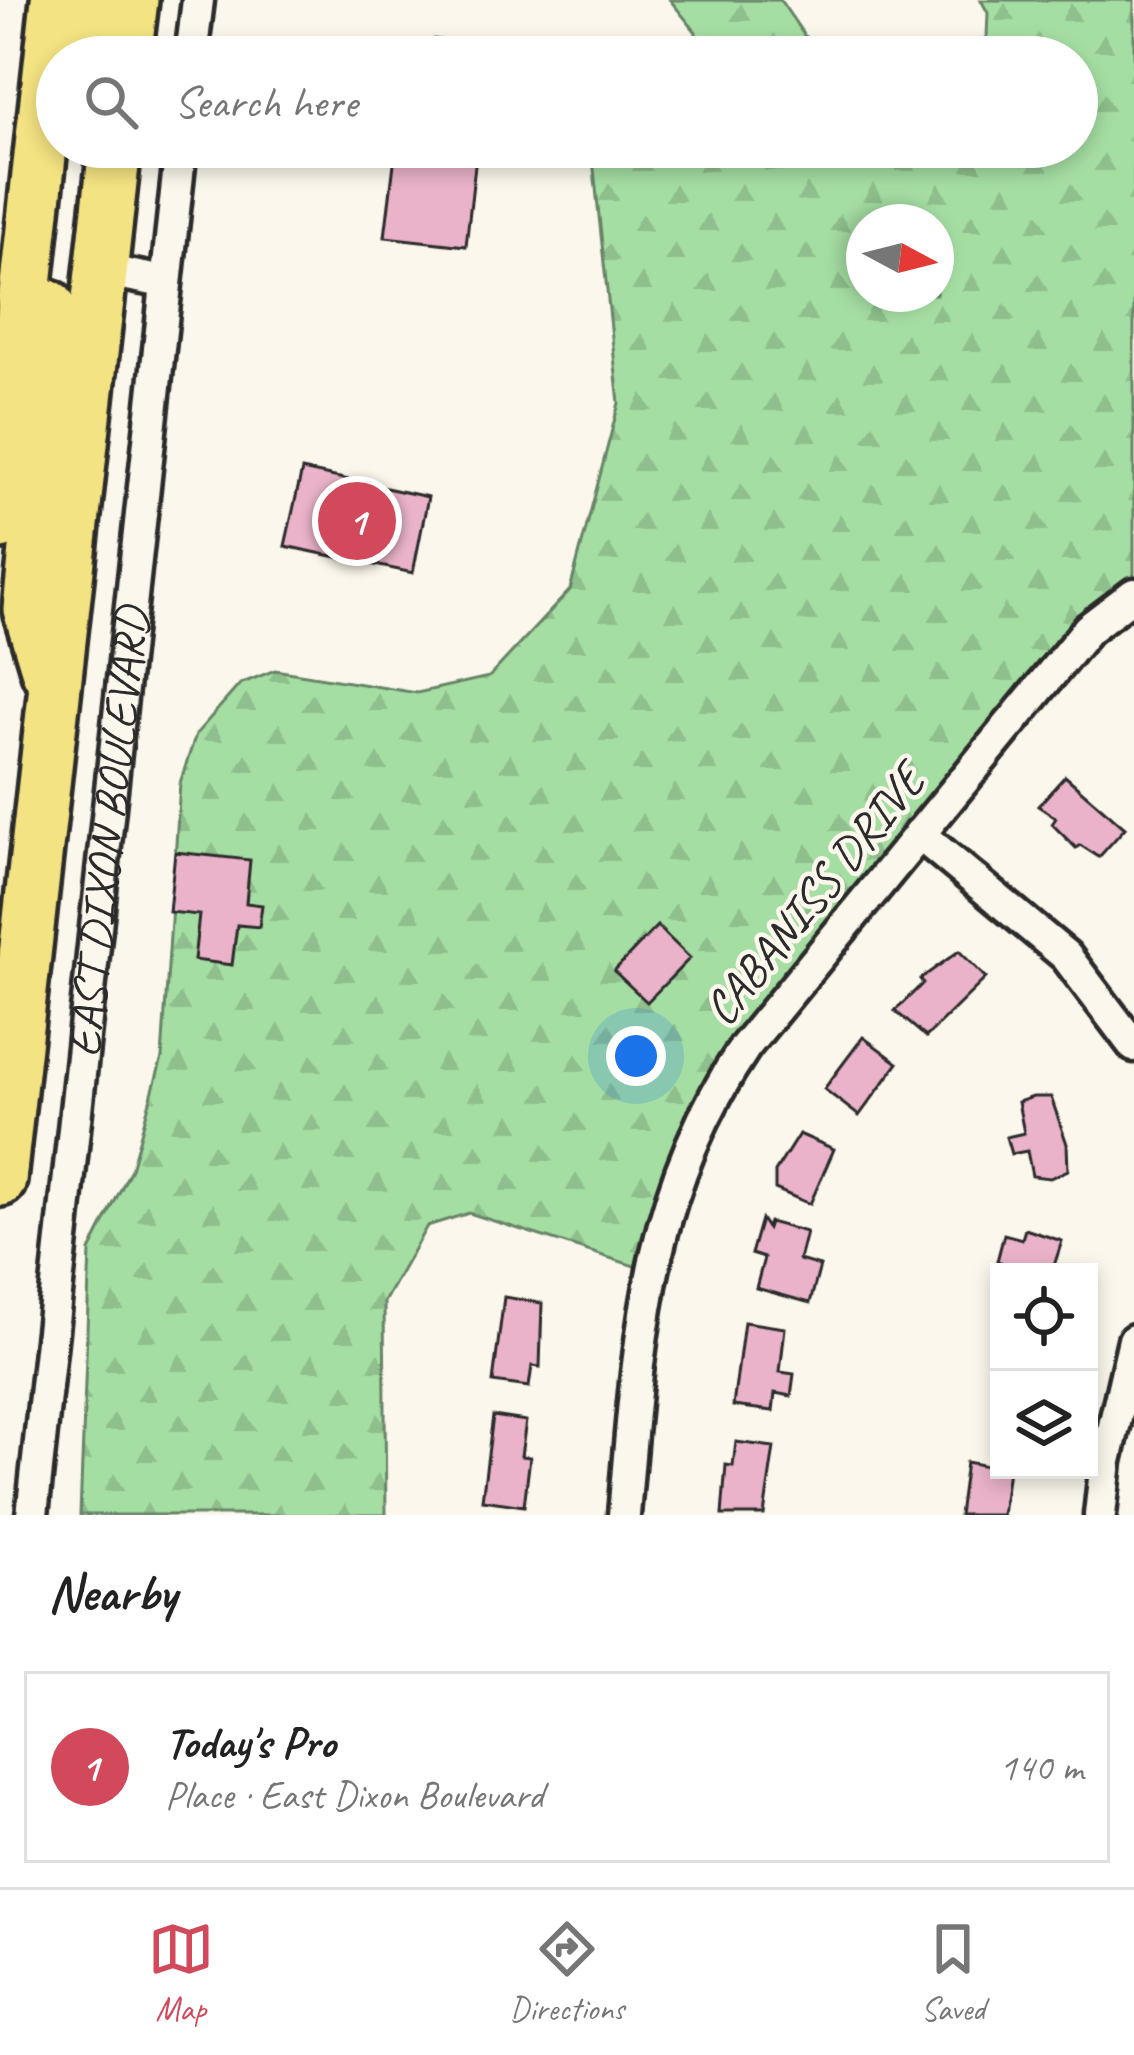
<!DOCTYPE html>
<meta charset="utf-8">
<style>
body{margin:0;font-family:Caveat,sans-serif;background:#f6f6f6;color:#222}
.controls{position:absolute;right:36px;bottom:36px;display:grid;overflow:hidden;border-radius:0px;box-shadow:0 6px 18px #0003}
.controls button{width:108px;height:108px;display:grid;place-items:center;padding:0;border:0;border-bottom:3px solid #e0e0e0;background:#fff;color:#222;font:60px sans-serif}
.compass{position:absolute;left:846px;top:204px;width:108px;height:108px;border-radius:50%;background:#fff;box-shadow:0 6px 18px #0003;rotate:97deg}
.you{position:absolute;left:636px;top:1056px;width:42px;height:42px;margin:-30px;border:9px solid #fff;border-radius:50%;background:#1a73e8;box-shadow:0 0 0 18px #1a73e833}
.badge{display:grid;place-items:center;width:78px;height:78px;border-radius:50%;background:#d1495b;color:#fff;font-size:39px;font-weight:700}
.pin{position:absolute;translate:-50% -50%;border:6px solid #fff;box-shadow:0 3px 12px #0006}
.list{margin:0;padding:0;list-style:none}
h2{display:flex;justify-content:space-between;align-items:center;height:156px;margin:0;padding:0 48px;font-size:51px}
h2 small{font-size:39px;font-weight:400;color:#767676}
.list li{display:grid;grid-template-columns:78px 1fr auto;gap:36px;align-items:center;box-sizing:border-box;height:192px;margin:0 24px 24px;padding:0 24px;border:3px solid #e0e0e0;border-radius:0px}
.list b{display:block;font-size:45px;white-space:nowrap}
.list p{margin:0;font-size:39px;white-space:nowrap;color:#767676}
.list em{font-size:39px;font-style:normal;color:#767676}
.icon{flex:none;width:66px;height:66px;fill:none;stroke:currentColor;stroke-width:2;stroke-linecap:round;stroke-linejoin:round}
.map{position:relative;flex:none;width:1134px;height:1515px;overflow:hidden}
.search{position:absolute;background:#fff;box-shadow:0 6px 18px #0003;left:36px;right:36px;top:36px;height:132px;display:flex;align-items:center;gap:30px;box-sizing:border-box;padding:0 42px;border-radius:66px;color:#767676;font-size:45px}
.sheet{height:372px;background:#fff}
nav{display:flex;justify-content:space-around;align-items:center;box-sizing:border-box;height:168px;border-top:3px solid #e0e0e0;background:#fff;font-size:33px;color:#767676}
nav a{display:grid;justify-items:center;gap:6px}
nav .on{color:#d1495b}
.map>svg:first-child{display:block}
</style>
<div class="map">
<svg width="1134" height="1515" viewBox="0 0 1134 1515">
<defs>
<pattern id="forest-firs" width="22" height="20" patternUnits="userSpaceOnUse" patternTransform="scale(3)"><rect width="22" height="20" fill="#a5dea3"/><path d="M5 1l3.5 6h-7zM16 11l3.5 6h-7z" fill="#8ebf8c"/></pattern>
</defs>
<rect width="100%" height="100%" fill="#fbf7ec"/>
<filter id="ink" filterUnits="userSpaceOnUse"><feTurbulence type="fractalNoise" baseFrequency=".00833" numOctaves="2"/><feDisplacementMap in="SourceGraphic" scale="24" xChannelSelector="R" yChannelSelector="G"/><feConvolveMatrix kernelMatrix="1 2 1 2 8 2 1 2 1" color-interpolation-filters="sRGB"/></filter>
<g filter="url(#ink)">
<!-- forest -->
<g fill="url(#forest-firs)" stroke="#688467" stroke-width="3" fill-rule="evenodd">
<polygon points="670,0 780,0 819,57 694,57 696,32"/>
<path d="M981,0H1134V595L745,1047L650,1271L469,1213L427,1226L384,1302L386,1515H80L90,1251L131,1169L162,1058L180,783L196,734L240,684L275,670L417,693L489,677L570,590L619,403L593,160L585,147H1077V57H965L987,36L988,13ZM864,222H936V294H864Z"/>
<polygon points="434,39 553,57 429,57 427,49"/>
</g>
<!-- building -->
<g fill="#eab3c9" stroke="#2b2b2b" stroke-width="3">
<polygon points="396,147 477,147 466,246 385,237"/>
<polygon points="302,470 428,497 413,573 285,546"/>
<polygon points="1065,776 1125,828 1099,857 1080,845 1076,848 1052,824 1056,818 1038,806"/>
<polygon points="175,852 250,860 246,903 262,905 259,927 237,925 232,965 194,960 199,915 169,912"/>
<polygon points="657,926 690,958 647,1002 614,971"/>
<polygon points="959,951 986,978 926,1037 895,1011 923,983 920,979"/>
<polygon points="863,1037 898,1063 859,1116 824,1089"/>
<polygon points="1033,1097 1051,1097 1067,1144 1068,1170 1050,1178 1032,1176 1027,1151 1011,1154 1006,1137 1024,1133 1018,1102"/>
<polygon points="799,1134 834,1149 810,1204 775,1189 775,1172"/>
<polygon points="761,1219 767,1228 769,1222 806,1232 799,1260 820,1266 810,1303 756,1288 764,1258 751,1254"/>
<polygon points="1025,1229 1062,1241 1052,1272 1013,1272 1014,1267 997,1261 1004,1234 1022,1239"/>
<polygon points="504,1297 542,1303 540,1367 532,1366 529,1387 493,1382"/>
<polygon points="744,1322 785,1328 780,1372 794,1374 791,1396 775,1393 773,1411 733,1406"/>
<polygon points="493,1416 526,1421 521,1456 530,1457 524,1506 482,1500"/>
<polygon points="736,1442 774,1447 764,1515 722,1515 726,1465 733,1466"/>
<polygon points="966,1462 1008,1470 1002,1515 959,1515"/>
</g>
<g fill="none" stroke-linecap="round" stroke-linejoin="round">
<defs>
<g id="minor">
<polyline points="191,57 198,0"/>
<polyline points="102,270 164,282"/>
<polyline points="919,834 1066,956 1134,1046"/>
<path id="s1" d="M32,1515L181,147"/>
<path d="M624,1515C639,1343 645,1195 745,1047L1088,629L1134,594"/>
<polyline points="1100,1515 1106,1461 1134,1340"/>
</g>
<g id="trunk">
<polyline points="87,57 92,0"/>
<polyline points="125,57 132,0"/>
<polyline points="23,300 49,306 58,321 29,609 48,672"/>
<polyline points="0,523 57,0"/>
<polyline points="0,1180 115,147"/>
</g>
</defs>
<!-- minor casing -->
<use href="#minor" stroke="#2b2b2b" stroke-width="39"/>
<!-- trunk casing -->
<use href="#trunk" stroke="#2b2b2b" stroke-width="60"/>
<!-- minor -->
<use href="#minor" stroke="#fbf7ec" stroke-width="30"/>
<!-- trunk -->
<use href="#trunk" stroke="#f4e382" stroke-width="51"/>
</g>
</g>
<g text-anchor="middle" stroke-width="9" stroke-linejoin="round" paint-order="stroke">
<!-- street labels -->
<g font-size="48" fill="#2b2b2b" stroke="#fbf7ec">
<text dy="17" stroke="none"><textPath href="#s1" startOffset="687">EAST DIXON BOULEVARD</textPath></text>
<text transform="translate(813 894) rotate(-51)" y="17">CABANISS DRIVE</text>
</g>
</g>
</svg>
<div class="controls">
<button><svg class="icon" aria-label="locate" viewBox="0 0 24 24"><circle cx="12" cy="12" r="6"/><path d="M12 2v4M12 18v4M2 12h4M18 12h4"/></svg></button>
<button><svg class="icon" aria-label="layers" viewBox="0 0 24 24"><path d="M12 4l9 5-9 5-9-5zM3 14l9 5 9-5"/></svg></button>
</div>
<svg class="compass" viewBox="-18 -18 36 36"><path d="M0-13l5 13h-10z" fill="#e53935"/><path d="M0 13l5-13h-10z" fill="#767676"/></svg>
<div class="you"></div>
<div class="pin badge" style="left:357px;top:521px">1</div>
<div class="search"><svg class="icon" aria-label="search" viewBox="0 0 24 24"><circle cx="10" cy="10" r="6"/><path d="M15 15l6 6"/></svg>Search here</div>
</div>
<section class="sheet">
<h2>Nearby<small></small></h2>
<ul class="list">
<li><span class="badge">1</span><div><b>Today's Pro</b><p>Place · East Dixon Boulevard</p></div><em>140 m</em></li>
</ul>
</section>
<nav>
<a class="on"><svg class="icon" aria-label="map" viewBox="0 0 24 24"><path d="M3 6l6-2 6 2 6-2v14l-6 2-6-2-6 2zM9 4v14M15 6v14"/></svg>Map</a>
<a><svg class="icon" aria-label="directions" viewBox="0 0 24 24"><path d="M12 3l9 9-9 9-9-9zM9 14v-3h6M13 9l2 2-2 2"/></svg>Directions</a>
<a><svg class="icon" aria-label="saved" viewBox="0 0 24 24"><path d="M7 4h10v16l-5-4-5 4z"/></svg>Saved</a>
</nav>
